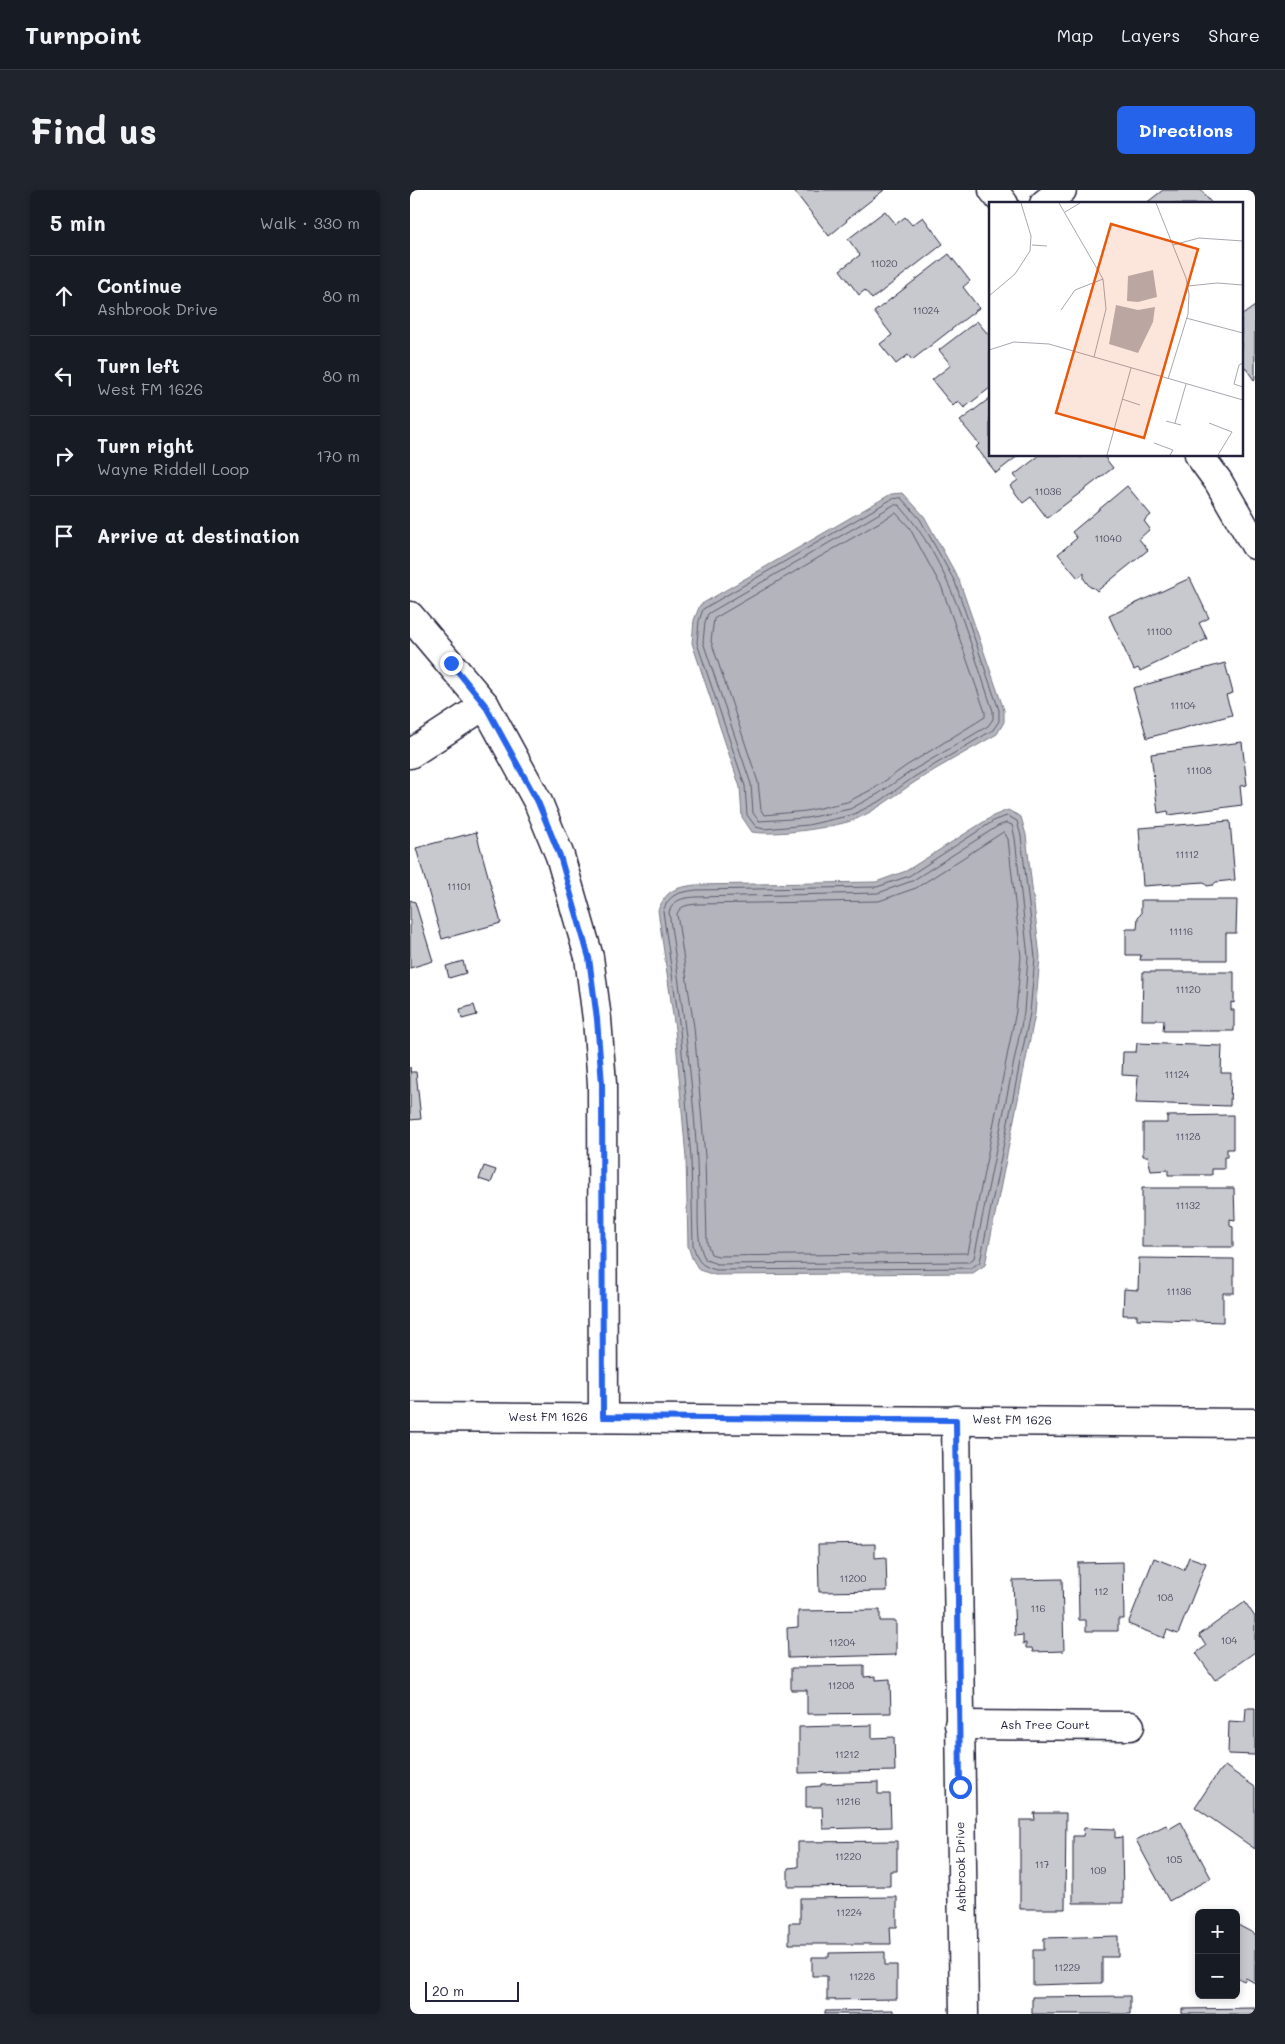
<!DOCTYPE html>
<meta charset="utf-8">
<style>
body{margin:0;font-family:Mali,sans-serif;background:#20242c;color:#f1f3f6}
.controls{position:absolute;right:15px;bottom:15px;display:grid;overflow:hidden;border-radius:8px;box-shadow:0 2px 8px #0003}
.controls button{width:45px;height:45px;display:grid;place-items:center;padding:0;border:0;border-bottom:1px solid #363941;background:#171b24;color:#f1f3f6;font:25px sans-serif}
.scale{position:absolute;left:15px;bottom:12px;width:94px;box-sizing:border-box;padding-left:5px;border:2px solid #22223b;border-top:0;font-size:14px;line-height:18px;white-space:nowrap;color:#22223b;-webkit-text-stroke:4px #fff;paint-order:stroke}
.stop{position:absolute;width:15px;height:15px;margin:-11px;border:4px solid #2563eb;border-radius:50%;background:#fff}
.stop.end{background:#2563eb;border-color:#fff;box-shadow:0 1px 5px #0008}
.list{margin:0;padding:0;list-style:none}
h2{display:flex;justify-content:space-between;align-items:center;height:65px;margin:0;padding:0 20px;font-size:21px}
h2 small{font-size:16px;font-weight:400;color:#9ea1a6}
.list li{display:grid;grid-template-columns:32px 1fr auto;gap:15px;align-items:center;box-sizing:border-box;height:80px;padding:0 20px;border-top:1px solid #363941}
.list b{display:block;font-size:19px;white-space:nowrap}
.list p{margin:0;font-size:16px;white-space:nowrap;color:#9ea1a6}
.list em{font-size:16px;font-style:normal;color:#9ea1a6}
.icon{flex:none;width:28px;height:28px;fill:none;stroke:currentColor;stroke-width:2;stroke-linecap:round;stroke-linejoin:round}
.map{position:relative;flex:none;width:845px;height:1824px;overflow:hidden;border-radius:8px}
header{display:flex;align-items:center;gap:30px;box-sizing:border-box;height:70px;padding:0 25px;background:#171b24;border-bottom:1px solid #363941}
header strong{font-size:24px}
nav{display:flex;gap:28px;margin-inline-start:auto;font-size:18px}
.intro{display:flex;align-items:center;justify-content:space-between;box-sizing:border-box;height:120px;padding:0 30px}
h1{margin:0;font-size:35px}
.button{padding:12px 22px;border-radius:8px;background:#2563eb;color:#fff;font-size:18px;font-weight:700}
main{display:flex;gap:30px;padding:0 30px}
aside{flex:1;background:#171b24;border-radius:8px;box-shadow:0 2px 8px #0003}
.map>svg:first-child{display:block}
</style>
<header>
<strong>Turnpoint</strong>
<nav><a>Map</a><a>Layers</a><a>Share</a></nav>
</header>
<div class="intro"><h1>Find us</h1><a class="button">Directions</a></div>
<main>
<aside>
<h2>5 min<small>Walk · 330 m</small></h2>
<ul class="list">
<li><svg class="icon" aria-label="ahead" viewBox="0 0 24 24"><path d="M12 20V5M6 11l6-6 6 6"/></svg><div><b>Continue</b><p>Ashbrook Drive</p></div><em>80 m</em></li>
<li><svg class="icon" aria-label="left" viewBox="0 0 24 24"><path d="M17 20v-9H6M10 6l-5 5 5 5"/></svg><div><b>Turn left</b><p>West FM 1626</p></div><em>80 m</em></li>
<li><svg class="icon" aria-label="right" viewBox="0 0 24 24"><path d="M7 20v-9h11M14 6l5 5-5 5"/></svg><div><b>Turn right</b><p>Wayne Riddell Loop</p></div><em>170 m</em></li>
<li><svg class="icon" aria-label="arrive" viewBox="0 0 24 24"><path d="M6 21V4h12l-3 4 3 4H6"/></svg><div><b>Arrive at destination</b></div></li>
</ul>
</aside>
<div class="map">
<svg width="845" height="1824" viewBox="0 0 845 1824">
<rect width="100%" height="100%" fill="#fff"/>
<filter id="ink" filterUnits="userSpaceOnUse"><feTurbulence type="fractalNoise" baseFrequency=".02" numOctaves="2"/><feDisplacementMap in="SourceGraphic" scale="10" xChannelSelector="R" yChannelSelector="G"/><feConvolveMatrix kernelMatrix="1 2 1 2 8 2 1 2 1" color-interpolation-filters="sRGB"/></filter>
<g filter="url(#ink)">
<!-- water -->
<g fill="#b4b4bc" stroke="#7a7a88">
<path d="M493,303L514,326L549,390L594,520V532L587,544C560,560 531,575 505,592C485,605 466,621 444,630C420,638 366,646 342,642L332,627L330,597L282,453L284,430L290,415L481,304Z"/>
<path d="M598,620L611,627L616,645L630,767L625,824L575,1075L563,1083L305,1085L289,1080L282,1068L278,1056L276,968L265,839L248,720C257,700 264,698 285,695L466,692L496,681L583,626Z"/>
</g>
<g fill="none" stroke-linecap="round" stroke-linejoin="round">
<!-- shore -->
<g stroke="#5c5c6f" stroke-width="1">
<polygon points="491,308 510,329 545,392 589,520 589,531 583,540 504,587 472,610 442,625 398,635 354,639 346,637 337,625 335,596 287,453 289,431 293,419 482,309"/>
<path d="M484,315H489C540,371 559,451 583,521V529L578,536L500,582L468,604L440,619L397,628L349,631L343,623L341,594L293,452L295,432L298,424Z"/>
<polygon points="486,323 499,337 532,398 575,522 575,527 496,576 465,598 437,612 396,621 354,625 351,620 348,592 301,451 304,429"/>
<path d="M598,626L607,631L611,646L625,767L620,823L570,1072L561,1078L306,1080C289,1075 288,1071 283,1055L281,968L270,839L253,721C260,703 268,703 286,700L467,697L499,686L585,630Z"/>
<path d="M597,633L602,635L605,648L618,767L614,822L564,1068L559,1072L307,1074L296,1070C285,1054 289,1020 288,999C286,906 272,814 259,722C264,709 273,708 286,707L468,703L502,691L588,636Z"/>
<path d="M594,642L598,649L611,767L606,821L558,1063L308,1066L301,1064L297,1053L295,967L284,837L267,724C270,715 279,715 287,714L469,711L506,698Z"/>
</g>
</g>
<!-- building -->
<g fill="#c8c8cf" stroke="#22223b">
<polygon points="388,0 474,0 436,30 437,31 419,46 385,2"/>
<polygon points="753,0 791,0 802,14 735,14"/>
<polygon points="475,21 486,34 495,27 502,35 513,27 533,54 462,109 455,100 449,105 430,80 450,65 438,49"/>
<polygon points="539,64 560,91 553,97 569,118 502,170 498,165 486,174 470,154 482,145 464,122"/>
<polygon points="845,116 845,189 844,190 835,177 831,180 831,126"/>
<polygon points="567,131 577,143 580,141 580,198 554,218 548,211 543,216 522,190 541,175 529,160"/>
<polygon points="580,208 580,265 609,265 586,283 566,257 569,254 550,231"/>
<polygon points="630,265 668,265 671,268 674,265 693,265 703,278 637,328 621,307 613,313 600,296 608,290 604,285"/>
<polygon points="717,296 741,325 734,331 740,339 729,349 738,360 687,401 684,398 680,397 674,389 674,383 668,388 648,364 667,348 662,342"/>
<polygon points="780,388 799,428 789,433 797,449 730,481 728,478 724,480 699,426"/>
<polygon points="815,473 823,503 816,505 822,525 737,548 723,498"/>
<polygon points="832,552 837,595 830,596 832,615 759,625 758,621 748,623 741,564"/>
<polygon points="820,631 825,690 806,692 803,695 797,696 794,692 733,696 729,638"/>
<polygon points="66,642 91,733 32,749 6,658"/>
<polygon points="0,710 5,712 23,771 0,778"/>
<polygon points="731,710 827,710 826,743 816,743 816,770 730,770 731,765 716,765 716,739 727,739 728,727 731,724"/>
<polygon points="53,771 56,783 39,788 36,776"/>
<polygon points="733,782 824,782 824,813 821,812 821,820 824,820 824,841 753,841 754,830 732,830"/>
<polygon points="64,815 67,825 52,829 50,819"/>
<polygon points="727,853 812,856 811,883 821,883 820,916 726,913 728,886 712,885 713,862 726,862"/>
<polygon points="0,877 0,882 6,882 11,929 0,930"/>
<polygon points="823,925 823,959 817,959 817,967 814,967 814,979 802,979 802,985 758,985 758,980 741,981 738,966 733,966 733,933 757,933 757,926"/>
<polygon points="74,976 86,980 81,993 69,989"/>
<polygon points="732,998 824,998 825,1030 820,1029 820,1036 823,1037 823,1057 732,1057"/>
<polygon points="729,1068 824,1069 824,1103 813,1103 813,1132 727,1129 727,1125 713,1125 714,1099 728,1100"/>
<polygon points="465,1354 465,1368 476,1367 477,1401 409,1402 408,1355"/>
<polygon points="779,1367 796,1373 768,1444 757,1440 754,1448 718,1434 744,1368 774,1380"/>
<polygon points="713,1372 714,1429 708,1429 708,1441 676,1441 676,1430 669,1430 668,1373"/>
<polygon points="652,1389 654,1461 623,1462 622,1458 616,1458 616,1453 613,1454 613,1445 605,1446 603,1390"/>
<polygon points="835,1412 845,1427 845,1462 805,1490 786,1463 796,1456 789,1445"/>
<polygon points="470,1420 470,1431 486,1431 486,1465 378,1468 377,1438 388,1437 388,1421"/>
<polygon points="454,1475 454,1487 466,1486 466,1490 480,1489 481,1523 397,1524 397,1500 381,1500 381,1478 396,1478 396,1476"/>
<polygon points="836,1518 845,1518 845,1565 818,1564 819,1531 835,1532"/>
<polygon points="462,1535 462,1548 484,1547 485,1581 389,1583 389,1537"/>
<polygon points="815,1576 845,1597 845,1659 785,1617 810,1580"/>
<polygon points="468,1592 468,1604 480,1604 481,1637 413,1639 412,1617 396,1617 396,1597 411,1596 411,1594"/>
<polygon points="624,1623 656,1623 655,1719 610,1719 610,1630 625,1630"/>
<polygon points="771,1632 801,1688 759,1711 726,1650 756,1635 759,1639"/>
<polygon points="674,1638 705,1639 705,1648 712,1647 713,1713 663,1713 663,1646 673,1646"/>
<polygon points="487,1651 487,1681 480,1681 480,1696 378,1697 378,1678 388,1677 388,1652"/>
<polygon points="487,1707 487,1737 480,1737 481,1754 379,1754 379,1733 390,1733 390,1708"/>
<polygon points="826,1734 845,1744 845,1793 836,1788 834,1791 826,1787"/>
<polygon points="708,1746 708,1767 692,1767 692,1793 623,1795 623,1760 634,1760 634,1748"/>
<polygon points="475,1762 475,1775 487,1775 487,1809 417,1810 417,1786 402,1786 402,1767 419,1767 419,1763"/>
<polygon points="720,1806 720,1824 622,1824 622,1807"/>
<polygon points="844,1818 845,1824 772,1824 772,1819"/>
<polygon points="483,1820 483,1824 415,1824 415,1821"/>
</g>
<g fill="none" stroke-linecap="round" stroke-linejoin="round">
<defs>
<g id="minor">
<polyline points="583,0 594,14"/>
<polyline points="634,14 652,0"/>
<polyline points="789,265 808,291 845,355"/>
<polyline points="0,426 75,515 128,612 150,666 179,767 187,829 192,894 193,1227"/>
<polyline points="0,564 75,515"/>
<polyline points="546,1230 554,1824"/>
<polyline points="549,1535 720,1536"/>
</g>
<polyline id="major" points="0,1227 845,1233"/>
</defs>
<!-- minor casing -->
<use href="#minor" stroke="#22223b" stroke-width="31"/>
<!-- major casing -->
<use href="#major" stroke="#22223b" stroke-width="31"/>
<!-- minor -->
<use href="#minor" stroke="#fff" stroke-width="28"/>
<!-- major -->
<use href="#major" stroke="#fff" stroke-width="28"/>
</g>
</g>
<g fill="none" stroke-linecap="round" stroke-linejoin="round" filter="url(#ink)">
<!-- route -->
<polyline stroke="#2563eb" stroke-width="6" points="41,473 75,515 128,612 150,666 179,768 187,829 192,894 193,1227 546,1230 550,1597"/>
</g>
<g text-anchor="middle" stroke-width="4" stroke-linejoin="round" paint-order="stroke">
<!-- number labels -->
<g font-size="10" fill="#4c4c60">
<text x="474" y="77">11020</text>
<text x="516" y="124">11024</text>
<text x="638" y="305">11036</text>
<text x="698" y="352">11040</text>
<text x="749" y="445">11100</text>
<text x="773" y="519">11104</text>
<text x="789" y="584">11108</text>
<text x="777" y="668">11112</text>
<text x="49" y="700">11101</text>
<text x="771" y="745">11116</text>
<text x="778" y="803">11120</text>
<text x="767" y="888">11124</text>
<text x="778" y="950">11128</text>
<text x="778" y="1019">11132</text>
<text x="769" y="1105">11136</text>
<text x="443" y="1392">11200</text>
<text x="691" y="1405">112</text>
<text x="755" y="1411">108</text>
<text x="628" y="1422">116</text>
<text x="819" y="1454">104</text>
<text x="432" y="1456">11204</text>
<text x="431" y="1499">11208</text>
<text x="437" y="1568">11212</text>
<text x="438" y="1615">11216</text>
<text x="438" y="1670">11220</text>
<text x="764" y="1673">105</text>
<text x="632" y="1678">117</text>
<text x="688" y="1684">109</text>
<text x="439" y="1726">11224</text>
<text x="657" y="1781">11229</text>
<text x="452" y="1790">11228</text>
</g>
<!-- street labels -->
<g font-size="12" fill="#22223b" stroke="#fff">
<text x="138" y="1231">West FM 1626</text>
<text transform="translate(602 1230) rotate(1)" y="4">West FM 1626</text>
<text x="635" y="1539">Ash Tree Court</text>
<text transform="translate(551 1677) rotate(-91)" y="4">Ashbrook Drive</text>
</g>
</g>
<!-- overview -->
<g transform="translate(579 12)">
<rect width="254" height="254" fill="#fff"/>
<path d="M164,68L168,95L149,100L138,99L139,74ZM127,103L149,108L166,105L164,120L149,151L120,142Z" fill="#b4b4bc"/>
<path fill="none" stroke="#a7a7b1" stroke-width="1" d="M70,1L114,77L117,107L105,155M167,1L197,76L200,92L199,112L179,177M76,10L91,1M43,43L58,44M184,43L210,36L254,39M199,84L228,81L254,83M0,94L26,72L41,49L42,34L32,1M72,108L86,88L114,77M197,116L254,131M0,148L25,140L60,142L254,198M254,161L250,163L245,182L254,185M133,197L151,203M177,219L192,223M186,221L197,182M220,221L243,230L229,253M165,241L184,248L181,253M118,253L142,166"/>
<path fill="#e8590c" fill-opacity="0.15" stroke="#e8590c" stroke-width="2.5" d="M122,22L209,47L155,236L67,211Z"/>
<rect width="254" height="254" fill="none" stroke="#22223b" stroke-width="2.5"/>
</g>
</svg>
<div class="controls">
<button>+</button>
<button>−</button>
</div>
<div class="scale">20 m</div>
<div class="stop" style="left:550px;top:1597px"></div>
<div class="stop end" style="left:41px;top:473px"></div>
</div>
</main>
